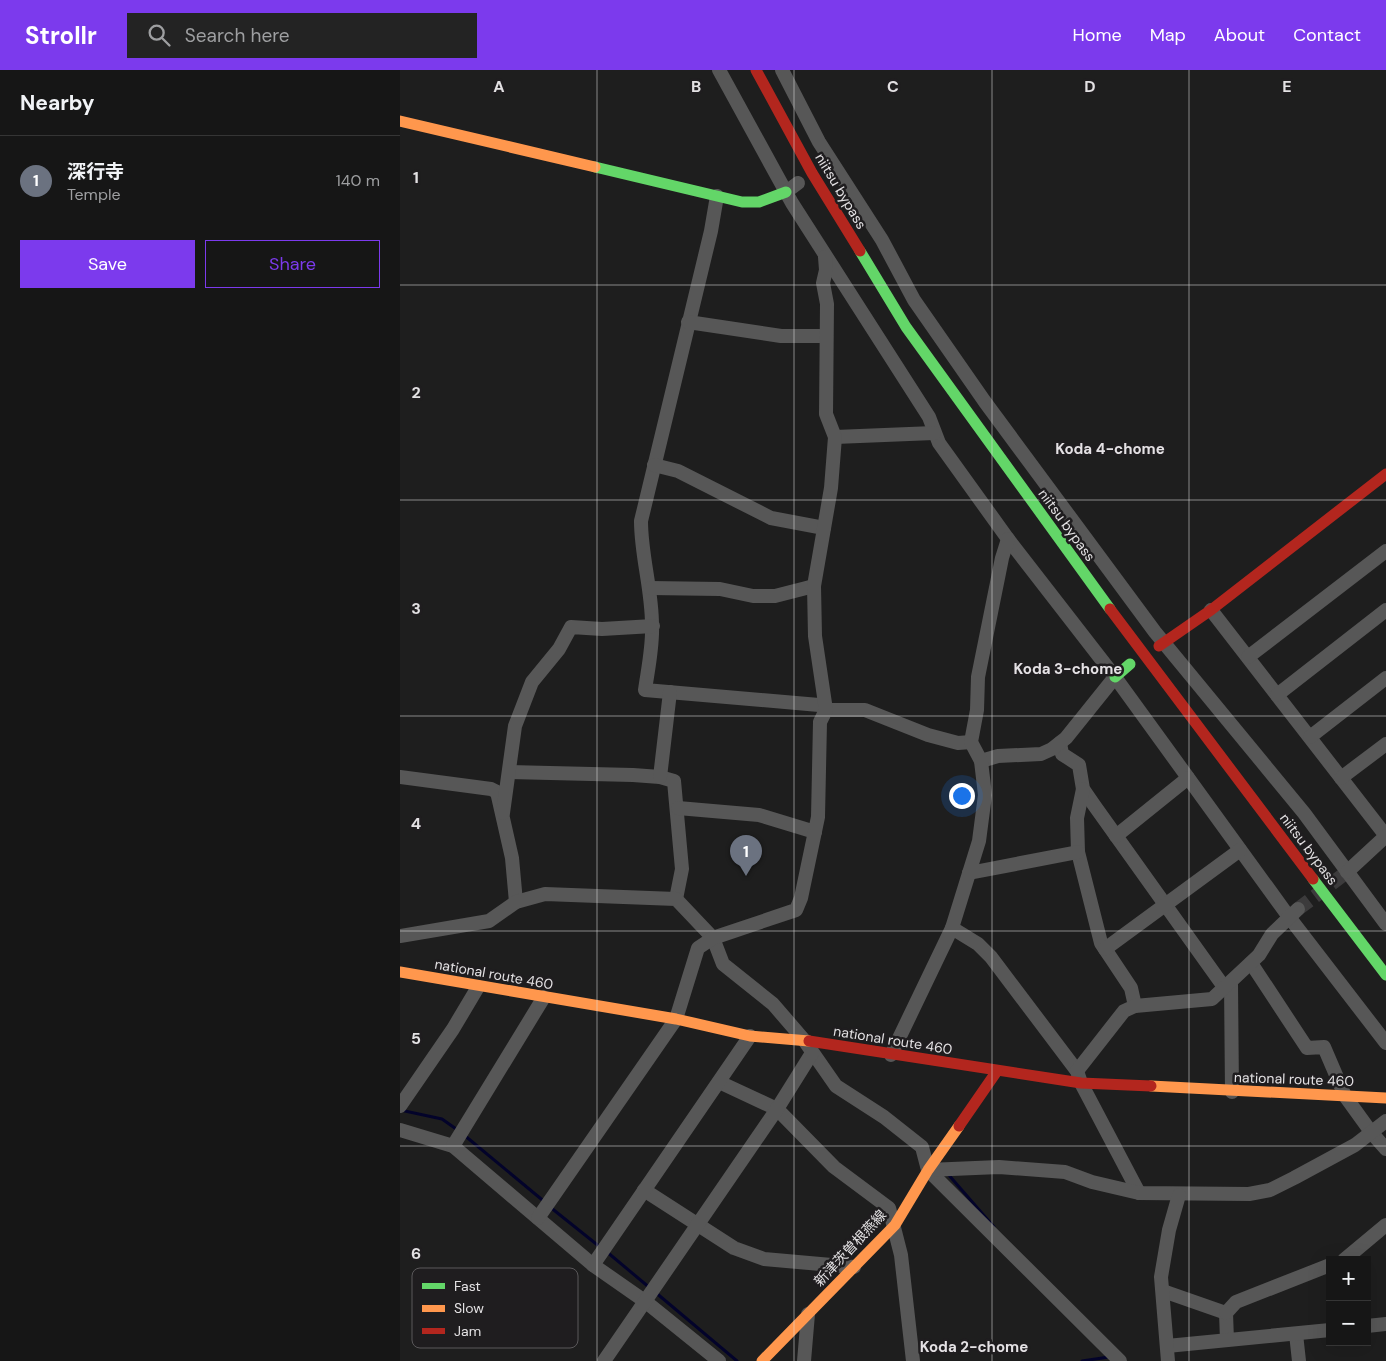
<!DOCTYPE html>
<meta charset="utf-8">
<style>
body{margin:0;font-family:"DM Sans","Noto Sans JP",sans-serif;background:#232323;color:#f1f3f6}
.controls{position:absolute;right:15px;bottom:15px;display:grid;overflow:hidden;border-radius:0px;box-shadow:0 5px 20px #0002}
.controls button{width:45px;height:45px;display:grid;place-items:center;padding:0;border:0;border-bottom:1px solid #353535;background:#161616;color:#f1f3f6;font:25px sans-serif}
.you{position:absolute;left:561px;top:725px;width:18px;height:18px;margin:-12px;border:4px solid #fff;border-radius:50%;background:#1a73e8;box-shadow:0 0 0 8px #1a73e833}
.badge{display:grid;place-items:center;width:32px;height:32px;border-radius:50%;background:#7c3aed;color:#fff;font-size:16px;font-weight:700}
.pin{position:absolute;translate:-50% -41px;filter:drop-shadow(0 1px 2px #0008)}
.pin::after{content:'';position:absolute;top:26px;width:18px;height:15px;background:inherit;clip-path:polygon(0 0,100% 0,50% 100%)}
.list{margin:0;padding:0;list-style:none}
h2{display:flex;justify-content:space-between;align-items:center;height:65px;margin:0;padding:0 20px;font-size:21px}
h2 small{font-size:16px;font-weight:400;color:#9e9fa1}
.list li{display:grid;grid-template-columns:32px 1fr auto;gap:15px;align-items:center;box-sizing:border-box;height:90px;padding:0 20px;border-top:1px solid #353535}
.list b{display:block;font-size:19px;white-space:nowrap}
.list p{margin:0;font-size:16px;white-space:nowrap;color:#9e9fa1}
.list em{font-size:16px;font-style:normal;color:#9e9fa1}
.actions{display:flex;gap:10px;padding:15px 20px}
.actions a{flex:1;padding:11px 0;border:1px solid #7c3aed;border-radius:0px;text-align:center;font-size:18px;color:#7c3aed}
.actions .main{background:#7c3aed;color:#fff}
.icon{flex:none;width:28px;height:28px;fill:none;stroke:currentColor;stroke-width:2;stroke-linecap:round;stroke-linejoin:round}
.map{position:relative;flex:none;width:986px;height:1291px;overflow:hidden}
header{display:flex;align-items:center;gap:30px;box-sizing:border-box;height:70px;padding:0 25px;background:#7c3aed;color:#fff}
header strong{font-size:24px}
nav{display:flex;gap:28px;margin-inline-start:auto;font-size:18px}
.search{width:350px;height:45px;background:#232323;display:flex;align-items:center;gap:12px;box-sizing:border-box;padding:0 18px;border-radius:0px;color:#9e9fa1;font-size:19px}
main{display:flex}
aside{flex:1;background:#161616}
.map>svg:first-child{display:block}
</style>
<header>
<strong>Strollr</strong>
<div class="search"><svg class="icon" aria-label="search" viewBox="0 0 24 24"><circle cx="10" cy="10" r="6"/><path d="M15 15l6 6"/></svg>Search here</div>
<nav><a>Home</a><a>Map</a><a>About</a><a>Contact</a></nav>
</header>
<main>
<aside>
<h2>Nearby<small></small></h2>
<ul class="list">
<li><span class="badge" style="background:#6b7280">1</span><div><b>深行寺</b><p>Temple</p></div><em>140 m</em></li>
</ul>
<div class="actions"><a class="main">Save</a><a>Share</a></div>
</aside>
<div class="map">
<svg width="986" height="1291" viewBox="0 0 986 1291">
<rect width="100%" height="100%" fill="#1e1e1e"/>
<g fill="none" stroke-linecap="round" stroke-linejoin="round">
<!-- stream -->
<g stroke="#03032a" stroke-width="3">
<polyline points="0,1040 42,1049 59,1061"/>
<polyline points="64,1065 146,1133"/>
<polyline points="547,1103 594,1157"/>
<polyline points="150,1137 200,1177"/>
<polyline points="207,1182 250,1218"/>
<polyline points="255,1222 337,1291"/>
<polyline points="682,1291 709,1287"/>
</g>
<!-- street-tunnel -->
<polyline stroke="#3c3b3c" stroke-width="14" stroke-dasharray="14 7" stroke-linecap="butt" points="898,839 947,802"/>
<!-- street -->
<g stroke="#575757" stroke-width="14">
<polyline points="319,0 392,133 529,347 539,373 608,469 715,607 889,847 986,973"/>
<polyline points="382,0 419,72 482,170 514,230 585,332 755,562 904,743 986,854"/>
<polyline points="386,122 398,113"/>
<path d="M317,126L311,161L241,451C241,486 252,519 252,555C253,576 248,599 245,620L419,635L426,640H465L528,665L558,673L571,672"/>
<polyline points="288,252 381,266 426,266"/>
<polyline points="435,367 534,363"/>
<polyline points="254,395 278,401 371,448 424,458"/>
<polyline points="250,518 320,519 353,526 375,526 414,516"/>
<polyline points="811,540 986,766"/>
<polyline points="848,587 986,481"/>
<polyline points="877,625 986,540"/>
<polyline points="910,667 986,608"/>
<polyline points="660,673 662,684 679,695 683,719 694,735 824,917"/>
<polyline points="581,691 598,686 641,684 652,679 666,668 715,607"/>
<polyline points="109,702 233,705 260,707 274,711 282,799 276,829"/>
<polyline points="0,707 91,719 97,722 112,788 116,832"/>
<polyline points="260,707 270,622"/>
<polyline points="941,708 986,674"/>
<polyline points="683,719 677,748 678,782 701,873 731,918 735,936"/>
<polyline points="278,738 359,745 415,762"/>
<polyline points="103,743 115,656 132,612 159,579 171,557 202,559 253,556"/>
<polyline points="716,766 788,708"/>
<polyline points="947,802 986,766"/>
<polyline points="569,803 678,782"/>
<polyline points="552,858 578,874 591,887 677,1001 681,1013 739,1123"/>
<polyline points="0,866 89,851 116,832 145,824 276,829 313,868 323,894 373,934 404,970 436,1016 484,1047 522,1077 528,1100 720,1291"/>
<polyline points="705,879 840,780"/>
<polyline points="851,893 907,978 924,977 945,1026 971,1062 986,1079"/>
<polyline points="831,913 832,1022"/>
<polyline points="491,985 552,858 579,771 585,725 581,691 571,672 577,640 578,607 602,488 608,469"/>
<polyline points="677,1001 724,941 735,936 812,929 859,885 872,864 898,839"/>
<polyline points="319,1012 377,1039 434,1097 489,1138 501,1185 513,1291"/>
<polyline points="0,1036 53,959 78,917"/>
<polyline points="0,1060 53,1076 193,1195 246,1232 319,1291"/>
<polyline points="53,1076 144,927"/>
<polyline points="528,1100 599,1097 665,1102 692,1112 739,1123 849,1124 870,1120 894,1108 955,1075 986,1051"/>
<polyline points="244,1120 334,1178 364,1189 454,1197"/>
<polyline points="138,1148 276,949 298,878 313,868 396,840 401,828 418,747 420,652 426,640 415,566 414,516 431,418 435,367 426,344 427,234 423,213 426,200 425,187"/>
<polyline points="944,1190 986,1155"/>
<polyline points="193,1195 350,966"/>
<polyline points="763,1221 826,1243 827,1270"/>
<polyline points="826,1243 836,1232 930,1195"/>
<polyline points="967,1256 986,1254"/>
<polyline points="896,1264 899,1291"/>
<polyline points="767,1276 930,1260"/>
<polyline points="204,1291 377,1039 412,983"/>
<polyline points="404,1291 408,1244"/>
<polyline points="768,1291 761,1207 769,1160 779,1125"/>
</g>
<!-- fast -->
<g stroke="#63d668" stroke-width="11">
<polyline points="195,97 342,132 359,132 386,122"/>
<polyline points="460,181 506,257 710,539"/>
<polyline points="715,607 730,594"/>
<polyline points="913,809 986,905"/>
</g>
<!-- slow -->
<g stroke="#ff974d" stroke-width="11">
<polyline points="0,51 195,97"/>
<polyline points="0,902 276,949 350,966 409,971"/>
<polyline points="751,1016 986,1028"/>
<polyline points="362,1291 495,1155 528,1100 559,1056"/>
</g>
<!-- jam -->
<g stroke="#b3261e" stroke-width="11">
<polyline points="356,0 412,103 460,181"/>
<polyline points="710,539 913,809"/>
<polyline points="759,576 811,540 986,404"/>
<polyline points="409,971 681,1013 751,1016"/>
<polyline points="559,1056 597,1001"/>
</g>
</g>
<!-- grid -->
<path fill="none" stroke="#e3e1e3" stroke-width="1" stroke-opacity="0.55" d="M197,0V1291M394,0V1291M592,0V1291M789,0V1291M0,215H986M0,430H986M0,646H986M0,861H986M0,1076H986"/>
<g text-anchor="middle" stroke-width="5" stroke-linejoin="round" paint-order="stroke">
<!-- street labels -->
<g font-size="14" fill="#e3e1e3" stroke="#1f1d1f">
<text transform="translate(441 121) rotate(59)" y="5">niitsu bypass</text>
<text transform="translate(667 455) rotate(54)" y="5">niitsu bypass</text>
<text transform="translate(909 779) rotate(53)" y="5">niitsu bypass</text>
<text transform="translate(94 904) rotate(10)" y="5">national route 460</text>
<text transform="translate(493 970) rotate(9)" y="5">national route 460</text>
<text transform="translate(894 1009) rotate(2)" y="5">national route 460</text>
<text transform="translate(450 1178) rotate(-47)" y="5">新津茨曽根燕線</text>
</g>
<!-- neighbourhood labels -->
<g font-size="15" font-weight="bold" fill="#e4e1e4" stroke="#1f1d1f">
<text x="710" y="384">Koda 4-chome</text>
<text x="668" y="604">Koda 3-chome</text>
<text x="574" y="1282">Koda 2-chome</text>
</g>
</g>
<!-- legend -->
<rect x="12" y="1198" width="166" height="80" rx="8" fill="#1f1d1f" stroke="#5a585a" stroke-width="1"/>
<rect x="22" y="1213" width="23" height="6" fill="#63d668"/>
<rect x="22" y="1235" width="23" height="7" fill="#ff974d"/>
<rect x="22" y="1258" width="23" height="6" fill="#b3261e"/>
<g font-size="14" fill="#e3e1e3">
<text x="54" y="1221">Fast</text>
<text x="54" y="1243">Slow</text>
<text x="54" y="1266">Jam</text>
</g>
<g font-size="16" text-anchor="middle" font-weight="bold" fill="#e3e1e3" stroke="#1f1d1f" stroke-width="5" stroke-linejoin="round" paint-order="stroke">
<text x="99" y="22">A</text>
<text x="296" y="22">B</text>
<text x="493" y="22">C</text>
<text x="690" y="22">D</text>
<text x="887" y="22">E</text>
<text x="16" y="113">1</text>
<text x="16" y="328">2</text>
<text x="16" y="544">3</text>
<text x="16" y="759">4</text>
<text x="16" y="974">5</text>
<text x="16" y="1189">6</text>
</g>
</svg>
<div class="controls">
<button>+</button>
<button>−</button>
</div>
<div class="you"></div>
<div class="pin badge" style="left:346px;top:806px;background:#6b7280">1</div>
</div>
</main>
